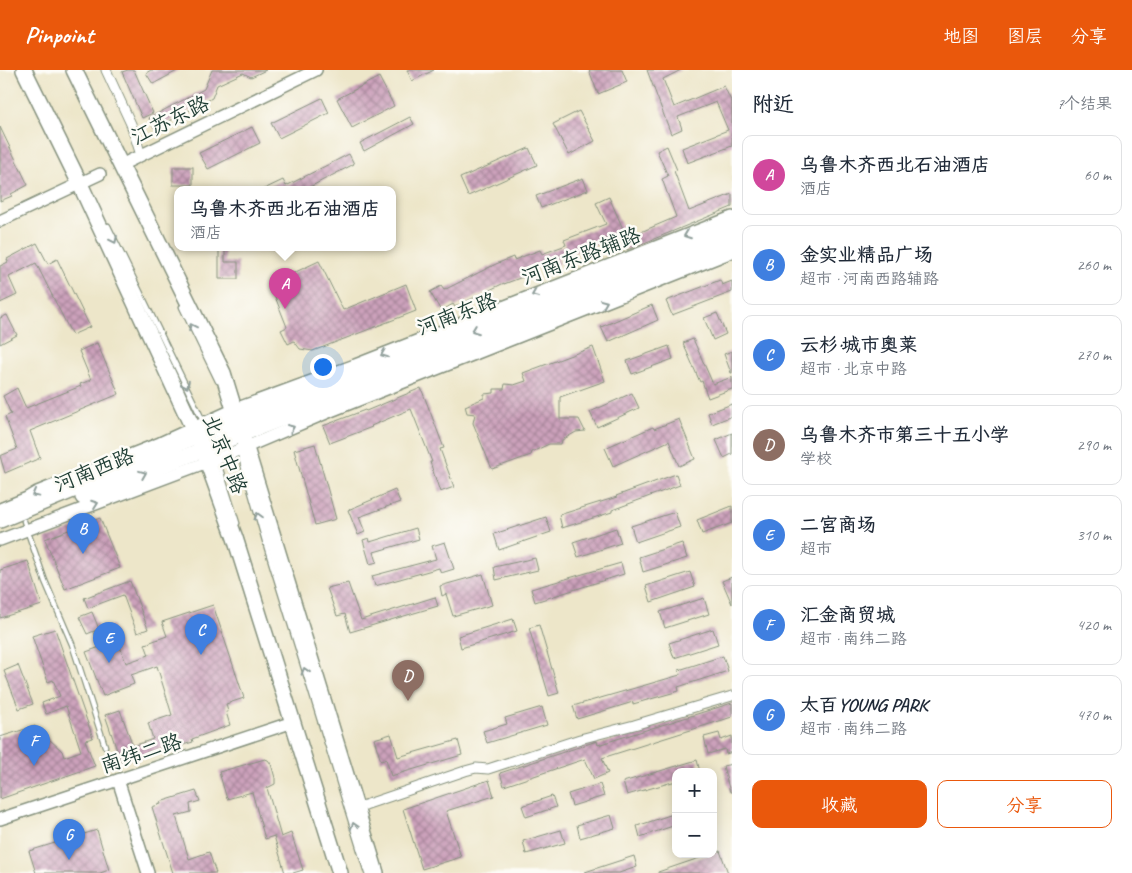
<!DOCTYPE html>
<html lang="zh">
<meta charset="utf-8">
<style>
body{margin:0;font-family:Caveat,"LXGW WenKai TC",sans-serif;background:#f2f2f3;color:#1f2937}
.controls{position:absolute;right:15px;bottom:15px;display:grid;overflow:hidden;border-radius:10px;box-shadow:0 2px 12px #0003}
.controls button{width:45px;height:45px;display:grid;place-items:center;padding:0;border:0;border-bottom:1px solid #e0e1e3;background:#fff;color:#1f2937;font:25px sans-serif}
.you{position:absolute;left:322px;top:296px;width:18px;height:18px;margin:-12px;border:4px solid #fff;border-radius:50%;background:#1a73e8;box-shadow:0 0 0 8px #1a73e833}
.badge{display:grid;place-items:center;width:32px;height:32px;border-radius:50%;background:#ea580c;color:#fff;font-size:16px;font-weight:700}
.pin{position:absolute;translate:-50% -41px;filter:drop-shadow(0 1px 2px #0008)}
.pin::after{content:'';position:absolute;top:26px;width:18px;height:15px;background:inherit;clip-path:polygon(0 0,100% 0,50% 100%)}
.popup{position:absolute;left:174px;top:116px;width:222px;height:65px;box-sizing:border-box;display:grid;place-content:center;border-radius:10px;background:#fff;filter:drop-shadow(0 1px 4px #0005);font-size:16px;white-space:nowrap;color:#747a83}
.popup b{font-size:19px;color:#1f2937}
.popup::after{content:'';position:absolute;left:50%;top:100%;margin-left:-10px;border:10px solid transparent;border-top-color:#fff}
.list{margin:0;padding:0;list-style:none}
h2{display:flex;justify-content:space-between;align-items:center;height:65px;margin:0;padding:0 20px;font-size:21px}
h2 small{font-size:16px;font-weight:400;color:#747a83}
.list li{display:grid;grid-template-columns:32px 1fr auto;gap:15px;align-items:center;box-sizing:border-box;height:80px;margin:0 10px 10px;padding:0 10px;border:1px solid #e0e1e3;border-radius:10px}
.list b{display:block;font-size:19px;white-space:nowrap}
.list p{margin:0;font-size:16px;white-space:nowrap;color:#747a83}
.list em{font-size:16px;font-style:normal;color:#747a83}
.actions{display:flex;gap:10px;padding:15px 20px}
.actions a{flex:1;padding:11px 0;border:1px solid #ea580c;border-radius:10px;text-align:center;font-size:18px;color:#ea580c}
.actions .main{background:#ea580c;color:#fff}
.map{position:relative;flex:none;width:732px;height:803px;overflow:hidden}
header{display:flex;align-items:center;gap:30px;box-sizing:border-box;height:70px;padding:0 25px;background:#ea580c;color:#fff}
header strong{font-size:24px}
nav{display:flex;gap:28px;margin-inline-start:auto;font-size:18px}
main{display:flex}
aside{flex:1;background:#fff}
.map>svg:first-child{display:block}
</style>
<header>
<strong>Pinpoint</strong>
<nav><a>地图</a><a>图层</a><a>分享</a></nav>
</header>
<main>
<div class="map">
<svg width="732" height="803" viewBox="0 0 732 803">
<defs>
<pattern id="building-cross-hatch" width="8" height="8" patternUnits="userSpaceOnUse" patternTransform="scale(1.25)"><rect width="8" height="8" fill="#cca1bb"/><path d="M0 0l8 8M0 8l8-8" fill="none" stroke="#a58499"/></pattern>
</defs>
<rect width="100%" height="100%" fill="#fdfcf7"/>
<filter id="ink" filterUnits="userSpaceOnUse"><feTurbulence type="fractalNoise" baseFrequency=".02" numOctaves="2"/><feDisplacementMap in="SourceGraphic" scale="10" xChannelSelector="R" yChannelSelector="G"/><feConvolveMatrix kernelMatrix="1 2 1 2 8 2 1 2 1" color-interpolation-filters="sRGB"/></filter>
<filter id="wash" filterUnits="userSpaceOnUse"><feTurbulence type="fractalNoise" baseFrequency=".0096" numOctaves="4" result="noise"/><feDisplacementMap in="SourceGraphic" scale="20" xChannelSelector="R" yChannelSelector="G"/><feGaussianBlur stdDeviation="1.12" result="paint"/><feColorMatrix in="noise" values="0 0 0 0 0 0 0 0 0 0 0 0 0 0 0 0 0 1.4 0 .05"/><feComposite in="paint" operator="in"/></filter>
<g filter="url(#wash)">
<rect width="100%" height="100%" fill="#ede6c9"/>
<g id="blocks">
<!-- building -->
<g fill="url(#building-cross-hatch)">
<polygon points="128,0 134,0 153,43 142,48 122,2"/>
<polygon points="151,0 179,0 153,14 146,3"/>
<polygon points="212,0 266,0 251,7 243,3 217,15 212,28 155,59 149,48 204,19"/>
<polygon points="407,0 434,0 412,11"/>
<polygon points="589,0 622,0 627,12 598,24"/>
<polygon points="647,0 681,0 663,9 674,37 724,16 732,33 732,76 687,93 682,78 728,60 716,32 678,47 682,59 671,64"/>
<polygon points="379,7 394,36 352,58 337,29"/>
<polygon points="322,28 329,43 279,68 271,53"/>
<polygon points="579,41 595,71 569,85 553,54"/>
<polygon points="410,47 414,54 364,81 360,73"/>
<polygon points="0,57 28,115 11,124 12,126 0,131"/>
<polygon points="252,57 260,73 208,99 199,83"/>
<polygon points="667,76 677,100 674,101 689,141 732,124 732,137 627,180 622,170 676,147 662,109 668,106 657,81"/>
<polygon points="529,78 537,95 468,126 460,108"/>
<polygon points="349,84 354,94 304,120 262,120 283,110 286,116"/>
<rect x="173" y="97" width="20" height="18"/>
<polygon points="583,108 588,120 541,138 536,126"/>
<polygon points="609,127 624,161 606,169 607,171 569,184 569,183 557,187 560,194 548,198 546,193 524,202 525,206 504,214 504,213 455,237 453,234 441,241 430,222 441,216 444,220 496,194 513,187 514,190 540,180 542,184 566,175 564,170 606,154 596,133"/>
<polygon points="37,173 48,194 57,189 90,257 72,265 36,193 9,207 17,225 0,233 0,196 8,192 7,189"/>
<polygon points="219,178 225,178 225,192 238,192 238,209 219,209"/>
<polygon points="319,191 343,240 406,214 416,241 313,281 300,279 294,271 288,274 281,260 287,257 270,214"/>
<polygon points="720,210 722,215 732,211 732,222 672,245 666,231"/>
<polygon points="652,235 658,250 608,272 601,257"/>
<polygon points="717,243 726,264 713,270 704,248"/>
<polygon points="7,245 17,265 0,274 0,248"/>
<polygon points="693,269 713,314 732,307 732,319 708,328 702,311 700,312 683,273"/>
<polygon points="97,273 119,324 30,361 40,388 5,403 0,386 17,379 5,347 11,344 3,326 17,318 26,338 81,316 80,314 91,310 79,281"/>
<polygon points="669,276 673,289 632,304 627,291"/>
<polygon points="593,277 605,311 560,327 560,349 579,349 585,361 576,362 562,370 561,374 549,374 532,382 531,385 492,399 473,353 475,344 467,343 465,336 484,328 484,324 494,323 494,319 504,319 505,314 514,315 526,311 523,303"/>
<polygon points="732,281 732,303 731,303 724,284"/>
<polygon points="421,318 444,378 440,379 454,417 440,422 430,392 432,392 411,339 371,356 372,357 330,373 323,356 365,340 366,341"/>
<polygon points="632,323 639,338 597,357 590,342"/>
<polygon points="732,334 732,346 712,354 708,343"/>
<polygon points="679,349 695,389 679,396 669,371 613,396 605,378 653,357 654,359"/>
<polygon points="732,363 732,384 724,388 716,370"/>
<polygon points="315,374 336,449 315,455 294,380"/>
<polygon points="676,404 680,415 612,440 612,442 562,458 559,445 617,427 616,426"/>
<polygon points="395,420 400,432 359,447 365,462 358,465 348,440"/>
<polygon points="732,436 732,453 702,464 697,450"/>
<polygon points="675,442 680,457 636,472 631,456"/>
<polygon points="546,447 551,462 499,480 494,464"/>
<polygon points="100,448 120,498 65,519 45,469"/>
<polygon points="416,458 419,469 374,482 377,492 370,494 363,470 369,468 370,472"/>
<polygon points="616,458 621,473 578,487 573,472"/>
<polygon points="445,472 454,499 441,503 439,498 375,516 372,506 436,489 432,476"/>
<polygon points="682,473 687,488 643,502 639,487"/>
<polygon points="535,488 538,500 496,510 494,497"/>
<polygon points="28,491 42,535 0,548 0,500"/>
<polygon points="621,493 624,504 535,532 531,519"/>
<polygon points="690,502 695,517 651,532 646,516"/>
<polygon points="483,504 492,535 453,546 446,524 442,526 440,516"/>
<polygon points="732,507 732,534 722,511"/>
<polygon points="130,511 148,559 137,563 123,525 88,538 84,528"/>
<polygon points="348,513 361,550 435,527 438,536 350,562 345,544 337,546 327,518"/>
<polygon points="704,528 709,544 665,558 660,542"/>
<polygon points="213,535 244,628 226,634 228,642 226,642 230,655 192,669 193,672 165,680 164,677 121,692 105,645 120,640 133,676 153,669 148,653 172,645 157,596 131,605 134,614 103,626 86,582 100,577 94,562 112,555 126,593 149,585 145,574 167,566 162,552"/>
<polygon points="92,542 99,559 87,564 79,547"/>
<polygon points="513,549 517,561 461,578 458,566"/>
<polygon points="539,555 559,623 549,626 529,558"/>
<polygon points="55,559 93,668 85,670 95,696 0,729 0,667 35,656 62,681 64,687 81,681 66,636 46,644 42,633 60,626 53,610 48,612 32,566"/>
<polygon points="713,559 718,574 674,588 669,573"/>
<polygon points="723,586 728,601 678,617 679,621 633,634 633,632 577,649 573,636 680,605 679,600"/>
<polygon points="18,595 33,634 19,639 4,601"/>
<polygon points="732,633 732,647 602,688 608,703 594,709 585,689 504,716 500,703 597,671 598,675"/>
<polygon points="542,637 547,655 487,673 483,661 507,654 505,648"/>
<polygon points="719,663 721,670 732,666 732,682 726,684 725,679 708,684 704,667"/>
<polygon points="391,664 398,687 458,670 462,685 391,706 386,689 381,691 374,669"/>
<polygon points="265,689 268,690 271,694 275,708 275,714 267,718 281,767 291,763 303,800 293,803 285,803 274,766 265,769 252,722 227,729 219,702"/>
<polygon points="697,690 700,702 676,702 676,711 627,725 623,712"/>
<polygon points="732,694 732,722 730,722 723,696"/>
<polygon points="489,710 494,726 446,741 461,787 422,799 403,739"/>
<polygon points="600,714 604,726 572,736 568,724"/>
<polygon points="196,721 200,731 190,734 191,742 176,746 189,789 209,782 216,803 173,803 152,737 161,734 160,732"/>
<polygon points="552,726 556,737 526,747 522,736"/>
<polygon points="676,743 676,755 640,767 637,756"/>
<polygon points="611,745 615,758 580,768 577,755"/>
<polygon points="97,760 109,800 100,803 36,803 29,781"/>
<polygon points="561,760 565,773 526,784 523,771"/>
<polygon points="720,781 728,803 658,803 658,802"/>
<polygon points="634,786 637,797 619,803 585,803 585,802"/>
</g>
</g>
</g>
<g filter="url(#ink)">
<use href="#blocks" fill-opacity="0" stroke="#86927e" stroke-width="1"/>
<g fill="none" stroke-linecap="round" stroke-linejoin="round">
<defs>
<g id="service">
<polyline points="108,156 203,351"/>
<polyline points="182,237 218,311"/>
<polyline points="213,377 237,453"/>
<polyline points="239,380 267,478 367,803"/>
<polyline points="24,451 45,511 72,574 105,676"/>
</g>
<g id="minor">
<polyline points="106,0 131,54 141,85"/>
<polyline points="356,738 465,701 476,698 488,699 580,669 634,655 732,626"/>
</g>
<g id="tertiary">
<polyline points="121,95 316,0"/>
<polyline points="0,151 100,104"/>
<polyline points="0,439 27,428 37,422 160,373 235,339 355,295 732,147"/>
<polyline points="0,470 239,380 331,341 732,182"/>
<polyline points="118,710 148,803"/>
<polyline points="0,749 293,652"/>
</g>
<g id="primary">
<polyline points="24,0 81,116 203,380 235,468 340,803"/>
<polyline points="74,0 223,303 376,803"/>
<polyline points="83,427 732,170"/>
<polyline points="0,450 90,413 196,366 377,299 732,159"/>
</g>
</defs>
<!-- service casing -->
<use href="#service" stroke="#86927e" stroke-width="7"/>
<!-- minor casing -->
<use href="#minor" stroke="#86927e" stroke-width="11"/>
<!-- tertiary casing -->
<use href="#tertiary" stroke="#86927e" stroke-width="14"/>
<!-- primary casing -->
<use href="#primary" stroke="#86927e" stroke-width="18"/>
<!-- service -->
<use href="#service" stroke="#fff" stroke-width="4.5"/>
<!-- minor -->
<use href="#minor" stroke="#fff" stroke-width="9"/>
<!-- tertiary -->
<use href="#tertiary" stroke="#fff" stroke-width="11"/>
<!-- primary -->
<use href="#primary" stroke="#fff" stroke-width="15"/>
</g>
<!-- one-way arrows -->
<defs><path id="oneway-chevron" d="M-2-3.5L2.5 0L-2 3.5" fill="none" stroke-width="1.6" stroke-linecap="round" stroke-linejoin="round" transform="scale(1.25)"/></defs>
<g stroke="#8f9e9a">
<use href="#oneway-chevron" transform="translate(687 165) rotate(159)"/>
<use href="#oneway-chevron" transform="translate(114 170) rotate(64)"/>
<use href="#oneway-chevron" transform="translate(535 224) rotate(158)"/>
<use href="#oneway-chevron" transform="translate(604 233) rotate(-22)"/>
<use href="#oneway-chevron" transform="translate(192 257) rotate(-116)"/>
<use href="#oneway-chevron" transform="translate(475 260) rotate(159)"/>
<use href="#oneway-chevron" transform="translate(384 284) rotate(158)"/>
<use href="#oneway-chevron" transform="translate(186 315) rotate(64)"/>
<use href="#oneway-chevron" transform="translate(291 358) rotate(-23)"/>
<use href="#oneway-chevron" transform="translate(143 404) rotate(-22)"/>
<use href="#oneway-chevron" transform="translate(35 424) rotate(151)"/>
<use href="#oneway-chevron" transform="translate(95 434) rotate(-20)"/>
<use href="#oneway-chevron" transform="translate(258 446) rotate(-106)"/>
<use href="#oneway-chevron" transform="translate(305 601) rotate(-107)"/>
<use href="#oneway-chevron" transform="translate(354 756) rotate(-107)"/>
</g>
</g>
<g text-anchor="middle" stroke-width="5" stroke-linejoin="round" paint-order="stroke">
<!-- street labels -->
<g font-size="21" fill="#1f3d34" stroke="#fdfcf7">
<text transform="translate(170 50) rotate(-26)" y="7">江苏东路</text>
<text transform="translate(581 186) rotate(-21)" y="7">河南东路辅路</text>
<text transform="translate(457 244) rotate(-21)" y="7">河南东路</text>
<text transform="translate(225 384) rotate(68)" y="7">北京中路</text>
<text transform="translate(94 400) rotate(-22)" y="7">河南西路</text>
<text transform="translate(141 683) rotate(-18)" y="7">南纬二路</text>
</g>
</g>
</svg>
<div class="controls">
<button>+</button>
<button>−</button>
</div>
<div class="you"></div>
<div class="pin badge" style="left:285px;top:239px;background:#d1479c">A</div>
<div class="popup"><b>乌鲁木齐西北石油酒店</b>酒店</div>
<div class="pin badge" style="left:83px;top:484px;background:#3f7fe0">B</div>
<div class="pin badge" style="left:201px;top:585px;background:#3f7fe0">C</div>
<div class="pin badge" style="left:408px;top:631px;background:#8d6e63">D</div>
<div class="pin badge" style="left:109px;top:593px;background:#3f7fe0">E</div>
<div class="pin badge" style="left:34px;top:696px;background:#3f7fe0">F</div>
<div class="pin badge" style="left:69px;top:790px;background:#3f7fe0">G</div>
</div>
<aside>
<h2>附近<small>7个结果</small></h2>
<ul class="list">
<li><span class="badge" style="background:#d1479c">A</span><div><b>乌鲁木齐西北石油酒店</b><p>酒店</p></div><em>60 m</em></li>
<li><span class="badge" style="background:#3f7fe0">B</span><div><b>金实业精品广场</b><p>超市 · 河南西路辅路</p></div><em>260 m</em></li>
<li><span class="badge" style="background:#3f7fe0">C</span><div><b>云杉·城市奥莱</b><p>超市 · 北京中路</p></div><em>270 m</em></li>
<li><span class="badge" style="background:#8d6e63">D</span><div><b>乌鲁木齐市第三十五小学</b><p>学校</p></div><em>290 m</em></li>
<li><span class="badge" style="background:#3f7fe0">E</span><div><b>二宫商场</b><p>超市</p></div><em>310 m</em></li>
<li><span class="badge" style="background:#3f7fe0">F</span><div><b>汇金商贸城</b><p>超市 · 南纬二路</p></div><em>420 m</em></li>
<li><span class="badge" style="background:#3f7fe0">G</span><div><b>太百YOUNG PARK</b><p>超市 · 南纬二路</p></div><em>470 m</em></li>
</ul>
<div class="actions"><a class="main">收藏</a><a>分享</a></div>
</aside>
</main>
